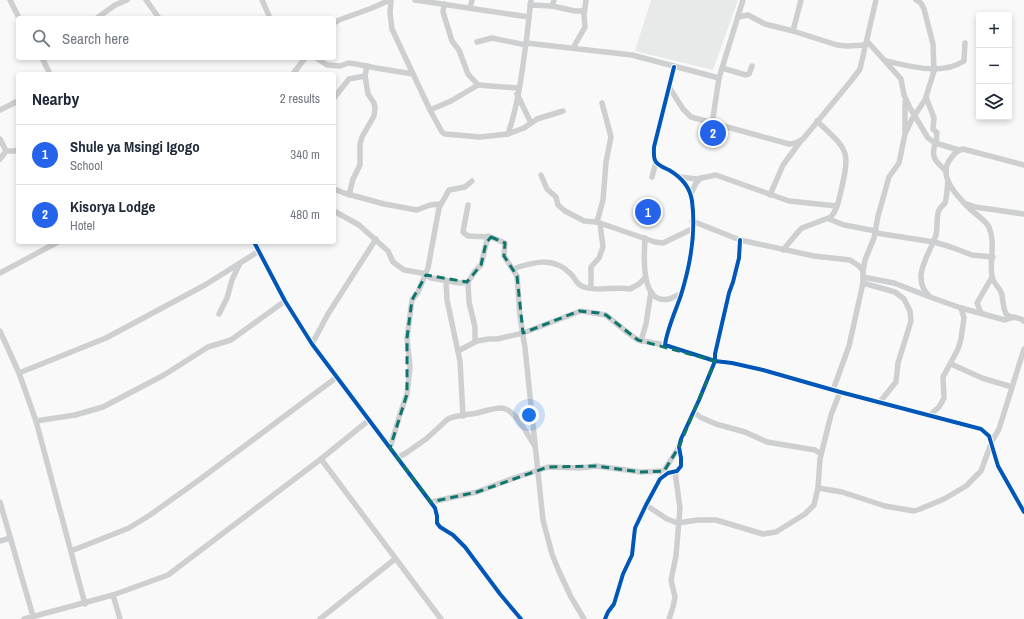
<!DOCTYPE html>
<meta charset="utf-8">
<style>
body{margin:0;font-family:"Archivo Narrow",sans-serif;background:#f6f6f7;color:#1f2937}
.controls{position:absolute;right:12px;top:12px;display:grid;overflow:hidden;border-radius:4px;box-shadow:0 2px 6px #0003}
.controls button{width:36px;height:36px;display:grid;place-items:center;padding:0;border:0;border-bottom:1px solid #e0e1e3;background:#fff;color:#1f2937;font:20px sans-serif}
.you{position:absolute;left:529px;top:415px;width:14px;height:14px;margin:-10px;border:3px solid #fff;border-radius:50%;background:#1a73e8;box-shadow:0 0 0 6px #1a73e833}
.badge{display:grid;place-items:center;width:26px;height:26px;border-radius:50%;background:#2563eb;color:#fff;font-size:13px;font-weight:700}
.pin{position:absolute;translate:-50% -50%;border:2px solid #fff;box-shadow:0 1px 4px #0006}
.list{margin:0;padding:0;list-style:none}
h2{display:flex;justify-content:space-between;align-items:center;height:52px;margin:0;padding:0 16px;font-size:17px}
h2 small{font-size:13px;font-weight:400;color:#747a83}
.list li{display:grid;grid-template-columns:26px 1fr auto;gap:12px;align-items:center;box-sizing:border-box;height:60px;padding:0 16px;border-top:1px solid #e0e1e3}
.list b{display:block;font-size:15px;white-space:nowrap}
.list p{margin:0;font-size:13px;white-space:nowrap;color:#747a83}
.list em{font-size:13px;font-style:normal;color:#747a83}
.icon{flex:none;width:22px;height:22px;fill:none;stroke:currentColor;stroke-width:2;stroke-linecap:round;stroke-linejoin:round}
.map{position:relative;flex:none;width:1024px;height:619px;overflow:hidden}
.search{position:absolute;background:#fff;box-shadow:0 2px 6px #0003;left:16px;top:16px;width:320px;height:44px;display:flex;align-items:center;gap:10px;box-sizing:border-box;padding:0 14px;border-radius:4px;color:#747a83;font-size:15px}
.panel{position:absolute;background:#fff;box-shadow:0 2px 6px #0003;left:16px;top:72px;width:320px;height:172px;border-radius:4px}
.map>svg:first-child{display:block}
</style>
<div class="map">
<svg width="1024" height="619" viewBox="0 0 1024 619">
<rect width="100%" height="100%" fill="#f9f9f9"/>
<!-- built -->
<polygon fill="#e8e9e9" points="651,0 738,0 713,70 635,51"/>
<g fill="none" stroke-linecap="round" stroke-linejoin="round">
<!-- minor -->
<g stroke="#cecfd0" stroke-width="5.5">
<polyline points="10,0 19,18"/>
<polyline points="146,0 159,18"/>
<polyline points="262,0 270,18"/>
<polyline points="391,0 390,13 392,29 430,110 442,132 445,134 480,137 508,134 524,128 537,119 563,111"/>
<polyline points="415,0 529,17"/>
<polyline points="530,5 552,6 554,0"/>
<polyline points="552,6 575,11 584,11"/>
<polyline points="470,8 472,0"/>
<polyline points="738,17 748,15 765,24 793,31 837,45 847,46 866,45"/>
<polyline points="97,18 115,5 127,0"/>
<polyline points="334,23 339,20 372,8 390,0"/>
<polyline points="793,31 801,0"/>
<polyline points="867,41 901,79 904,95 910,108 928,138 935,143 959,150"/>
<polyline points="477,42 492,38 526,45"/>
<polyline points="526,43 632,55 719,78"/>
<polyline points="573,48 585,27 584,15 586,0"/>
<polyline points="42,58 50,74"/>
<polyline points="316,58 327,65 340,66 348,63 356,64 376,68 413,74"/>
<path d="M886,61C910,66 941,76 964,61L965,43"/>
<path d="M674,67L654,147C654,152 653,158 656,162C659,166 665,168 669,170C681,177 690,187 692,201C696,231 690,266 681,295C676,310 667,329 665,345L715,361V354L729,293L733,282L739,258L740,240"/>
<polyline points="722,68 746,75 749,74 752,66"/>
<polyline points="293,74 305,58"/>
<polyline points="478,85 518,88"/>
<polyline points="669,87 683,109 691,117 789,144 796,143 803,139 851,81 860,69 876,0"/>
<polyline points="517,94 531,123"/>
<polyline points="926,97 934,118 933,129 937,133 936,143"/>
<polyline points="334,98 349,79 365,76"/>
<polyline points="905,102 905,131"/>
<polyline points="0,110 18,101"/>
<polyline points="430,110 451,101 478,85 468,74 459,50 452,41 443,12 444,4"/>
<polyline points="712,124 719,78 743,0"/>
<path d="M508,134C518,105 522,73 526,43C528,29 529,14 531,0"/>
<polyline points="0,139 6,151 0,159"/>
<path d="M935,143C931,158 935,161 946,171"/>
<polyline points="6,151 14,151 18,150"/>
<path d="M1024,165L963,149C956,151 953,155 949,161C938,178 959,198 971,210C977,215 985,220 989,227C996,244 989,260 992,276C993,284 1000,287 1002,295C1003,300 1003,311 1007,315C1012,319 1019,316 1024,321"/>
<polyline points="541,175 547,189 556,197 558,205 565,211 584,221 597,222 655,242 663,243 692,229"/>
<polyline points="652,177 656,162"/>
<polyline points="679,177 697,179 716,175 789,201 837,206"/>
<polyline points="334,189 344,193 384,204 417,210 430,205 440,204"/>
<polyline points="691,194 696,183 701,178"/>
<polyline points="349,195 353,179 360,165 360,144 362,137 374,116 375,108 374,103 368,94 365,76 367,66"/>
<polyline points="770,195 783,165 800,142"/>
<polyline points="967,204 975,207 1024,214"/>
<polyline points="468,205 463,232 468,236 491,237 505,243 504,256 517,276 520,316 525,348 543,520 552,554 558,569 571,597 584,619"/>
<polyline points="334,211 359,225 388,251 393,262 404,270 422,273 431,278 460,283 468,282"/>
<polyline points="829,219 844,225 876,231"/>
<polyline points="692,221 740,240 814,256 850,260 859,266 863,271 863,283 849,346 833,390"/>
<polyline points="597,222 603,200 606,162 611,137 602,103"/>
<polyline points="876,233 934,242 951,247 972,255 993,257"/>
<path d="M645,238C644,255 640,305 669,299C673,298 677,295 681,294"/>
<polyline points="254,242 285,301 312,344 435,508 437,516 437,523 440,527 453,535 465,547 500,594 521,619"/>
<path d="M783,250L798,232L802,228L831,217C837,210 839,200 841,191C851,148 847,150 817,121"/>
<path d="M513,269C533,262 553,256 571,274C576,279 576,285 584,287C598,292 615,286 630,289L639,284L645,278"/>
<polyline points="863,271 865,260 874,238 878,216 889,177 899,163 905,134 912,119 925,100 934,71 933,44 924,9 921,3 916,0"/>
<polyline points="0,273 58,242"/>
<polyline points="863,277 894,283 930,297 961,308 1005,320 1014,317"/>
<polyline points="446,280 447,300 460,361 463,416"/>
<polyline points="863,283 895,292 904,299 910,311 911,321 898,363 896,382 879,403"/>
<polyline points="591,288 591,267 599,258 603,247 600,224"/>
<path d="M929,296C910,277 930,254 936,235C938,227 936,216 939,210C940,207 944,205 945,203C947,198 947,187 948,181"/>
<polyline points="981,313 977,303 992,277"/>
<polyline points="219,314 227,298 232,280 240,263"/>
<polyline points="0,331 19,373 36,421 85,604"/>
<polyline points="641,341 646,324 651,292"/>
<polyline points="475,342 475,327 469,302 468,282 475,271 481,265 488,236"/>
<polyline points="312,344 328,314 376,239"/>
<polyline points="458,351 477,341 489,339 497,339 523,333 581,311 606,315 628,333 638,340 665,345"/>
<polyline points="951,364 982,378 1012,387"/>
<polyline points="19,373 106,338 205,285 259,251"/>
<polyline points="694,412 700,417 716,424 745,432 767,442 815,450 821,454"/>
<polyline points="930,415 939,407 944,398 943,377 958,349 961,339 964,318 961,308"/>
<polyline points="36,421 75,415 103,407 164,375 208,347 231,340 285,301"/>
<polyline points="390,448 400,414 407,394 410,367 407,338 412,300 418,292 428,268 439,208 449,190 465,187 472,181"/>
<path d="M397,458L406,453L426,439L448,419C456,415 467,415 477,413C485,411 493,408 502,408C515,409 528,436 535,446"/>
<polyline points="321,459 441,619"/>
<polyline points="662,474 679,447"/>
<polyline points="818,488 842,492 885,506 914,511 920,509 944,499 966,486 981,471 992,441 999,429 1024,349"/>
<polyline points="0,502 33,616"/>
<polyline points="431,502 477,492 514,478 548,467 580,468 596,466 641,472 664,471"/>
<polyline points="646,505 667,519 678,523 698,520 716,520 763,534 776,532 805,514 814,505 818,488 820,459 831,415 840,392"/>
<polyline points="0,541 10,538"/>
<polyline points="71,551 129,528 150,515 199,480 337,377"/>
<polyline points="113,595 120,619"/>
<polyline points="24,619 113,595 168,575 321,459 369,420"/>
<polyline points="320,619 395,559"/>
<polyline points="605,619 608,612 614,604 623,574 632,555 635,528 646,505 660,479 668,473 677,471 681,466 681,458 679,447 681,439 699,400 715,361 732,363 763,370 840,392 981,429 989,436 998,466 1024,512"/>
<polyline points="669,619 673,607 675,597 671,580 676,556 680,508 675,472"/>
</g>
<defs>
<g id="cycleway">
<path d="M674,67L654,147C654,152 653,158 656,162C659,166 665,168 669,170C681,177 690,187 692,201C696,231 690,266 681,295C676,310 667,329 665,345L715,361V354L729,293L733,282L739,258L740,240"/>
<polyline points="254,242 285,301 312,344 435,508 437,516 437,523 440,527 453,535 465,547 500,594 521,619"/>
<polyline points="605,619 608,612 614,604 623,574 632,555 635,528 646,505 660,479 668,473 677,471 681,466 681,458 679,447 681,439 699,400 715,361 732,363 763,370 840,392 981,429 989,436 998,466 1024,512"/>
</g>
</defs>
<!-- cycleway casing -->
<use href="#cycleway" stroke="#fff" stroke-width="6"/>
<!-- cycleway -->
<use href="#cycleway" stroke="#0057b8" stroke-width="4"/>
</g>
<!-- marked area -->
<path fill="none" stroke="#0f766e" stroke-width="3" stroke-dasharray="8 5" stroke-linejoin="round" d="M491,237L505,243L504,256L517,276L523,333L579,311L599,313L606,315L638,340L715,361L679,447L664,471L641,472L596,466L548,467L477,492L431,502L390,448L407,394V338L412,300L426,275L467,282L481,265L486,243Z"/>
</svg>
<div class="controls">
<button>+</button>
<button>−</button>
<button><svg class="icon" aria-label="layers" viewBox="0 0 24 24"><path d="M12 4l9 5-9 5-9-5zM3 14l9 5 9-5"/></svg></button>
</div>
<div class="you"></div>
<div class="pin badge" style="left:648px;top:212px">1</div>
<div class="pin badge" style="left:713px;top:133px">2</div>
<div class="search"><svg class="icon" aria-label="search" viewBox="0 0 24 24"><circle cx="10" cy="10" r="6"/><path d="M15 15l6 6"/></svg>Search here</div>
<section class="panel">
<h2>Nearby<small>2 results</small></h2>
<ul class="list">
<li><span class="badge">1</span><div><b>Shule ya Msingi Igogo</b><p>School</p></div><em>340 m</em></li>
<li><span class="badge">2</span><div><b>Kisorya Lodge</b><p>Hotel</p></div><em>480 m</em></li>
</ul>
</section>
</div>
